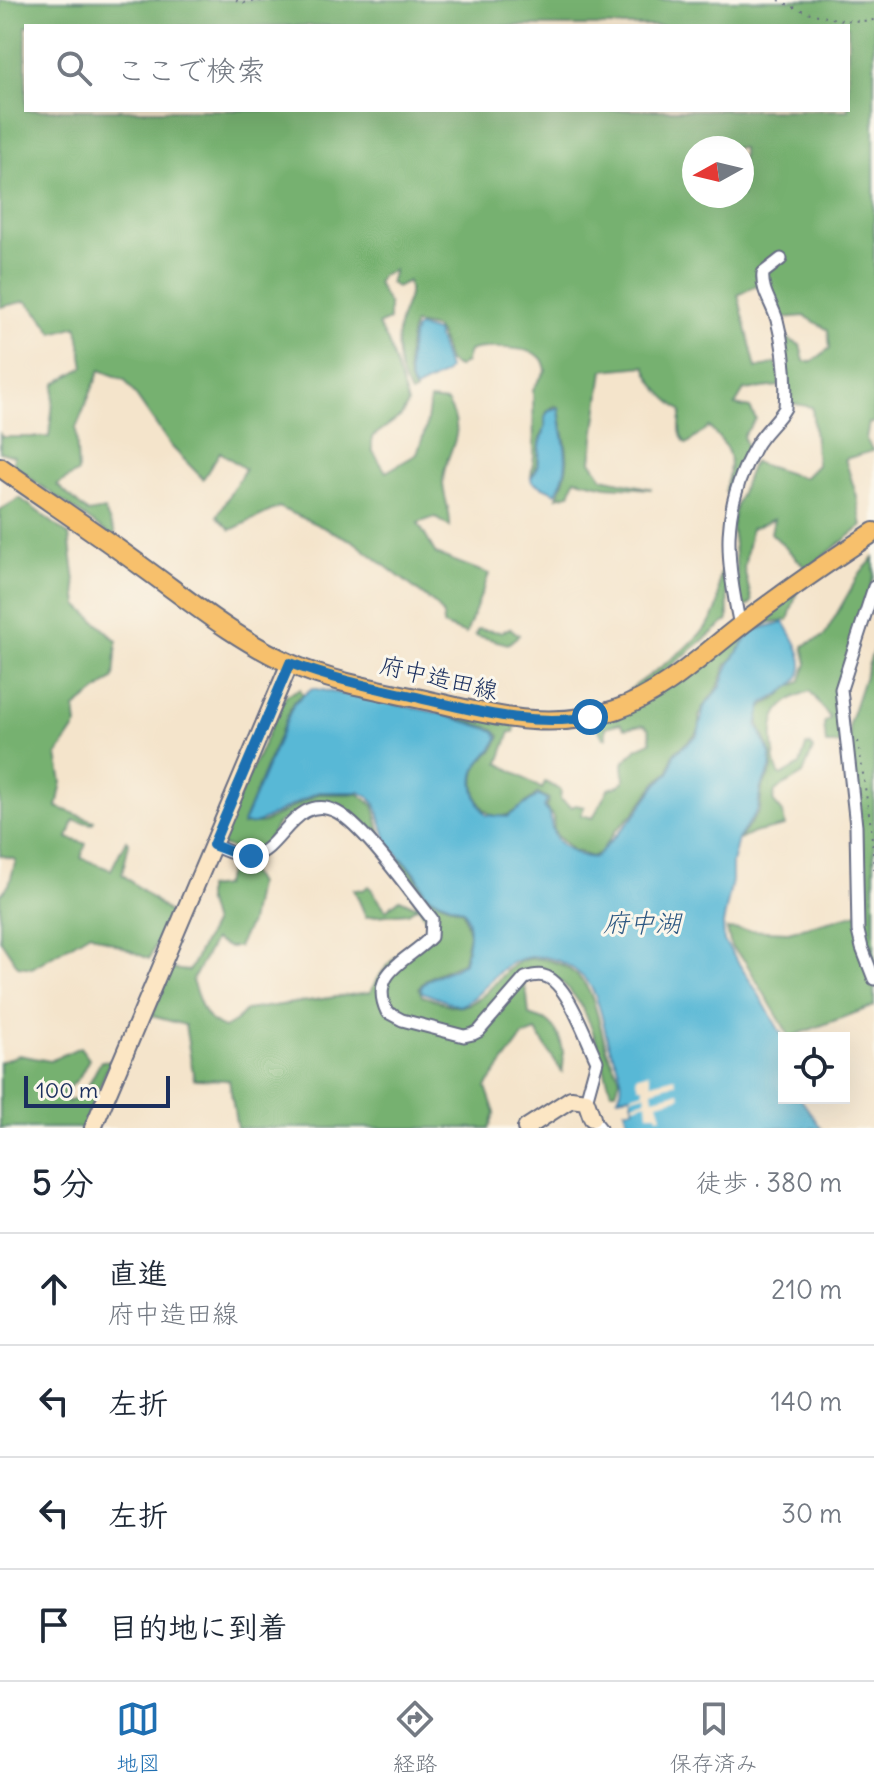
<!DOCTYPE html>
<html lang="ja">
<meta charset="utf-8">
<style>
body{margin:0;font-family:Delius,"Klee One",sans-serif;background:#f6f6f7;color:#1f2937}
.controls{position:absolute;right:24px;bottom:24px;display:grid;overflow:hidden;border-radius:0px;box-shadow:0 8px 32px #0002}
.controls button{width:72px;height:72px;display:grid;place-items:center;padding:0;border:0;border-bottom:2px solid #e0e1e3;background:#fff;color:#1f2937;font:40px sans-serif}
.compass{position:absolute;left:682px;top:136px;width:72px;height:72px;border-radius:50%;background:#fff;box-shadow:0 8px 32px #0002;rotate:262deg}
.scale{position:absolute;left:24px;bottom:20px;width:146px;box-sizing:border-box;padding-left:8px;border:4px solid #1b2f5e;border-top:0;font-size:22px;line-height:28px;white-space:nowrap;color:#1b2f5e;-webkit-text-stroke:6px #fbf7ec;paint-order:stroke}
.stop{position:absolute;width:24px;height:24px;margin:-18px;border:6px solid #1f6fb2;border-radius:50%;background:#fff}
.stop.end{background:#1f6fb2;border-color:#fff;box-shadow:0 2px 8px #0008}
.list{margin:0;padding:0;list-style:none}
h2{display:flex;justify-content:space-between;align-items:center;height:104px;margin:0;padding:0 32px;font-size:34px}
h2 small{font-size:26px;font-weight:400;color:#747a83}
.list li{display:grid;grid-template-columns:52px 1fr auto;gap:24px;align-items:center;box-sizing:border-box;height:112px;padding:0 32px;border-top:2px solid #e0e1e3}
.list b{display:block;font-size:30px;white-space:nowrap}
.list p{margin:0;font-size:26px;white-space:nowrap;color:#747a83}
.list em{font-size:26px;font-style:normal;color:#747a83}
.icon{flex:none;width:44px;height:44px;fill:none;stroke:currentColor;stroke-width:2;stroke-linecap:round;stroke-linejoin:round}
.map{position:relative;flex:none;width:874px;height:1128px;overflow:hidden}
.search{position:absolute;background:#fff;box-shadow:0 8px 32px #0002;left:24px;right:24px;top:24px;height:88px;display:flex;align-items:center;gap:20px;box-sizing:border-box;padding:0 28px;border-radius:0px;color:#747a83;font-size:30px}
.sheet{height:552px;background:#fff}
nav{display:flex;justify-content:space-around;align-items:center;box-sizing:border-box;height:112px;border-top:2px solid #e0e1e3;background:#fff;font-size:22px;color:#747a83}
nav a{display:grid;justify-items:center;gap:4px}
nav .on{color:#1f6fb2}
.map>svg:first-child{display:block}
</style>
<div class="map">
<svg width="874" height="1128" viewBox="0 0 874 1128">
<rect width="100%" height="100%" fill="#fbf7ec"/>
<filter id="ink" filterUnits="userSpaceOnUse"><feTurbulence type="fractalNoise" baseFrequency=".0125" numOctaves="2"/><feDisplacementMap in="SourceGraphic" scale="16" xChannelSelector="R" yChannelSelector="G"/><feConvolveMatrix kernelMatrix="1 2 1 2 8 2 1 2 1" color-interpolation-filters="sRGB"/></filter>
<filter id="wash" filterUnits="userSpaceOnUse"><feTurbulence type="fractalNoise" baseFrequency=".006" numOctaves="4" result="noise"/><feDisplacementMap in="SourceGraphic" scale="32" xChannelSelector="R" yChannelSelector="G"/><feGaussianBlur stdDeviation="1.8" result="paint"/><feColorMatrix in="noise" values="0 0 0 0 0 0 0 0 0 0 0 0 0 0 0 0 0 1.4 0 .05"/><feComposite in="paint" operator="in"/></filter>
<g filter="url(#wash)">
<rect width="100%" height="100%" fill="#f4e4cb"/>
<!-- forest -->
<g fill="#76b170" stroke="#487067" stroke-width="2" fill-rule="evenodd">
<path d="M0,0H874V423H869L866,439L873,451L845,459L857,497L862,526L807,569L771,533L774,519L751,529L744,568L752,602L745,608L740,601L732,526L736,505L753,462L804,478L817,465L812,407L790,403L784,337L800,345L804,361L812,362L830,348L828,330L805,316L782,318L766,280L738,295L756,368L777,363L780,386L744,390L735,405L750,408L756,419L743,436L748,450L730,492L725,491C733,456 733,452 709,427L687,444C677,435 680,423 682,411C665,398 652,386 645,366L603,370L591,461L603,478L652,489L606,486L575,479L570,494L557,497C576,455 564,448 559,407L555,406C544,412 545,415 545,427C545,433 542,433 540,439C535,453 543,464 531,476L534,456L533,389L546,370C545,366 544,361 541,358C531,346 482,346 469,351L465,363L458,367L448,362L440,335L435,328L414,324C409,341 402,377 415,391L411,394C397,376 394,341 401,318C405,302 412,300 408,281L397,287L390,283L394,270L382,275L377,283L389,305V320L378,325L388,342L408,404L401,416L372,437V450L386,472L417,454L426,428L430,400L447,402C470,439 444,448 443,482C443,497 451,510 450,527L435,517L418,523L436,554L489,574L466,634L443,625V615L436,605L353,541L279,507L231,530L217,516L245,469L220,452L203,479L171,446L125,380L100,370L76,428L78,472L57,485L88,513L104,510L115,533L113,537L13,466L14,456L0,452V434L2,437H49L55,384L84,367L77,326L53,333L40,315L26,301L0,307ZM26,26H848V110H26ZM694,148H742V196H694Z"/>
<polygon points="20,498 69,535 78,605 117,641 114,678 75,708 77,725 57,755 62,782 57,807 94,821 92,824 74,820 68,838 86,844 81,858 111,870 126,840 129,843 122,874 171,914 149,959 90,933 32,968 18,966 0,939 0,895 9,885 16,860 0,855 0,510"/>
<path d="M874,558V576L837,685L840,744H826L824,723L830,718L810,691C777,702 769,718 774,751C775,761 775,769 781,776L800,765L806,746L811,745L813,749L803,774L775,791L773,801L783,813L785,826L753,833L739,840L760,810L762,788L772,770V756L759,723V714L764,705L779,697L787,688L800,682L807,664L803,646L824,636L860,573Z"/>
<path d="M723,568L727,582L728,620L639,692L628,691C655,670 703,642 716,611C722,597 715,581 723,568Z"/>
<path d="M797,592L788,620L770,622L753,630L747,636L737,654L727,664L718,687L703,707L699,717L700,728L696,734L673,754L669,771L656,783L634,813L615,831L600,853L591,857L572,850L557,836L554,830L553,817L546,808L549,799L538,793C529,800 518,812 507,815C480,824 468,785 478,766C486,753 494,755 500,736L494,729L439,712L516,724L514,732H510L499,763L542,789L545,782L561,790L560,799L571,807L576,805L584,807L581,815L593,818L608,789L618,786L624,781L623,763L637,748L651,742L649,729L644,725L625,728L620,723L606,727V738H603L595,722Z"/>
<polygon points="510,628 519,635 508,644 475,635 478,629 501,632"/>
<polygon points="874,648 874,1006 790,1037 745,961 731,947 727,929 788,932 862,912 849,724"/>
<polygon points="300,689 303,695 293,702 242,825 263,823 318,794 359,794 374,806 381,836 372,839 328,804 292,815 278,823 264,847 249,853 217,844 286,695"/>
<path d="M400,858L414,874L424,892L432,899L463,911L469,934L463,961C448,972 429,972 419,988L422,996C433,998 453,1009 463,1006C503,995 503,943 557,963C569,967 583,979 589,991C597,1007 600,1027 605,1044C608,1056 615,1067 620,1078L616,1091H611L610,1088C597,1046 590,998 550,974L521,975L527,995L529,1015C534,1017 543,1019 548,1022C562,1033 566,1056 562,1072L536,1031L523,1036L486,1087L495,1113L489,1128H237L229,1080L194,1079L185,1025L152,1016L171,969L189,971L213,924L206,899V888L223,886L232,863L247,867L257,884L250,923L238,947H228L214,940L192,981C200,1001 202,1020 224,1028L236,1021L246,1010L370,992C386,962 404,945 434,931L393,866Z"/>
<polygon points="369,886 386,910 400,899 417,907 408,913 366,917 354,889 363,890"/>
<polygon points="80,1047 89,1059 79,1078 63,1093 68,1102 83,1095 101,1061 110,1061 83,1128 0,1128 0,1062 19,1055 50,1061"/>
</g>
<!-- water -->
<g fill="#58b8d6" stroke="#3a749a" stroke-width="2">
<path d="M419,327L436,332L448,369L445,374L415,389C405,377 409,342 416,328Z"/>
<path d="M559,408C561,444 575,458 556,493L532,482L531,478C543,465 537,457 541,442C544,431 546,429 545,417L550,410Z"/>
<path d="M784,622C810,665 812,679 763,703L757,724L771,757L770,769L760,789L758,809L738,839L732,863V881L723,924L724,941L758,993L783,1037L784,1098H800L821,1128H630L625,1110L634,1108L631,1095L618,1097C630,1076 609,1056 606,1034C603,1020 598,999 591,987C571,959 535,946 505,967C489,979 479,999 459,1006L422,992L421,988C431,972 451,975 464,962C469,942 472,928 464,910L433,898L425,892L415,872L388,844L376,805L369,797L360,792H318L255,824H243L294,703L312,688L434,712L495,731L498,738C492,752 485,754 478,765C468,781 476,802 486,815L507,817L539,795L547,800L544,807C553,819 549,820 553,832C557,846 582,860 596,857L636,814L657,784L670,772L674,754L698,735L704,707L720,688L729,665L748,637L755,630Z"/>
</g>
<!-- pier -->
<polygon fill="#f4e4cb" points="649,1072 652,1083 675,1077 676,1083 652,1090 654,1098 679,1092 681,1097 658,1103 662,1116 658,1117 657,1114 648,1114 647,1102 634,1106 633,1103 646,1099 645,1094 631,1097 631,1095 644,1091 643,1086 639,1086 636,1076"/>
</g>
<g filter="url(#ink)">
<g fill="none" stroke-linecap="round" stroke-linejoin="round">
<defs>
<g id="street">
<polyline points="874,587 841,689 856,826 858,931 862,948 874,979"/>
<path d="M740,626C726,558 720,509 755,447C763,432 777,422 785,408C787,380 784,347 777,320C772,303 761,291 763,273L781,259"/>
<path d="M213,845C226,851 241,858 255,855C281,849 297,791 337,812C365,827 410,892 432,919L431,937C408,961 368,972 387,1012L402,1020L464,1036L473,1034L479,1031L525,978C531,976 538,974 544,976C567,981 587,1041 597,1061L586,1101"/>
<polyline points="592,1118 600,1128"/>
</g>
<g id="secondary">
<polyline points="93,1128 290,663"/>
<polyline points="526,1128 571,1099 586,1101 592,1118"/>
</g>
<path id="primary" d="M0,467C48,501 97,533 144,568C191,602 237,640 291,664C338,685 393,692 443,704C501,718 557,730 615,710C663,694 701,656 740,626C783,593 828,562 874,532"/>
</defs>
<!-- street casing -->
<use href="#street" stroke="#676e84" stroke-width="15"/>
<!-- secondary casing -->
<use href="#secondary" stroke="#676e84" stroke-width="20"/>
<!-- primary casing -->
<use href="#primary" stroke="#676e84" stroke-width="22"/>
<!-- path -->
<g stroke="#676e84" stroke-width="2" stroke-dasharray="2 6" stroke-linecap="butt">
<polyline points="236,0 245,3 267,0"/>
<path d="M779,0C804,14 845,24 874,20"/>
<polyline points="858,741 871,827 874,869"/>
</g>
<!-- street -->
<use href="#street" stroke="#fff" stroke-width="11"/>
<!-- secondary -->
<use href="#secondary" stroke="#fce6c4" stroke-width="16"/>
<!-- primary -->
<use href="#primary" stroke="#f7c06c" stroke-width="18"/>
</g>
</g>
<g fill="none" stroke-linecap="round" stroke-linejoin="round" filter="url(#ink)">
<!-- route -->
<path stroke="#1f6fb2" stroke-width="10" d="M251,856L234,853L213,845L290,663C332,679 376,688 420,698C477,711 531,727 590,717"/>
</g>
<g text-anchor="middle" stroke-width="6" stroke-linejoin="round" paint-order="stroke">
<!-- street labels -->
<g font-size="24" fill="#1b2f5e" stroke="#fbf7ec">
<text transform="translate(439 678) rotate(13)" y="8">府中造田線</text>
</g>
<!-- water labels -->
<g font-size="26" font-style="italic" fill="#2d5882" stroke="#fbf7ec">
<text x="642" y="932">府中湖</text>
</g>
</g>
</svg>
<div class="controls">
<button><svg class="icon" aria-label="locate" viewBox="0 0 24 24"><circle cx="12" cy="12" r="6"/><path d="M12 2v4M12 18v4M2 12h4M18 12h4"/></svg></button>
</div>
<svg class="compass" viewBox="-18 -18 36 36"><path d="M0-13l5 13h-10z" fill="#e53935"/><path d="M0 13l5-13h-10z" fill="#747a83"/></svg>
<div class="scale">100 m</div>
<div class="stop" style="left:590px;top:717px"></div>
<div class="stop end" style="left:251px;top:856px"></div>
<div class="search"><svg class="icon" aria-label="search" viewBox="0 0 24 24"><circle cx="10" cy="10" r="6"/><path d="M15 15l6 6"/></svg>ここで検索</div>
</div>
<section class="sheet">
<h2>5 分<small>徒歩 · 380 m</small></h2>
<ul class="list">
<li><svg class="icon" aria-label="ahead" viewBox="0 0 24 24"><path d="M12 20V5M6 11l6-6 6 6"/></svg><div><b>直進</b><p>府中造田線</p></div><em>210 m</em></li>
<li><svg class="icon" aria-label="left" viewBox="0 0 24 24"><path d="M17 20v-9H6M10 6l-5 5 5 5"/></svg><div><b>左折</b></div><em>140 m</em></li>
<li><svg class="icon" aria-label="left" viewBox="0 0 24 24"><path d="M17 20v-9H6M10 6l-5 5 5 5"/></svg><div><b>左折</b></div><em>30 m</em></li>
<li><svg class="icon" aria-label="arrive" viewBox="0 0 24 24"><path d="M6 21V4h12l-3 4 3 4H6"/></svg><div><b>目的地に到着</b></div></li>
</ul>
</section>
<nav>
<a class="on"><svg class="icon" aria-label="map" viewBox="0 0 24 24"><path d="M3 6l6-2 6 2 6-2v14l-6 2-6-2-6 2zM9 4v14M15 6v14"/></svg>地図</a>
<a><svg class="icon" aria-label="directions" viewBox="0 0 24 24"><path d="M12 3l9 9-9 9-9-9zM9 14v-3h6M13 9l2 2-2 2"/></svg>経路</a>
<a><svg class="icon" aria-label="saved" viewBox="0 0 24 24"><path d="M7 4h10v16l-5-4-5 4z"/></svg>保存済み</a>
</nav>
